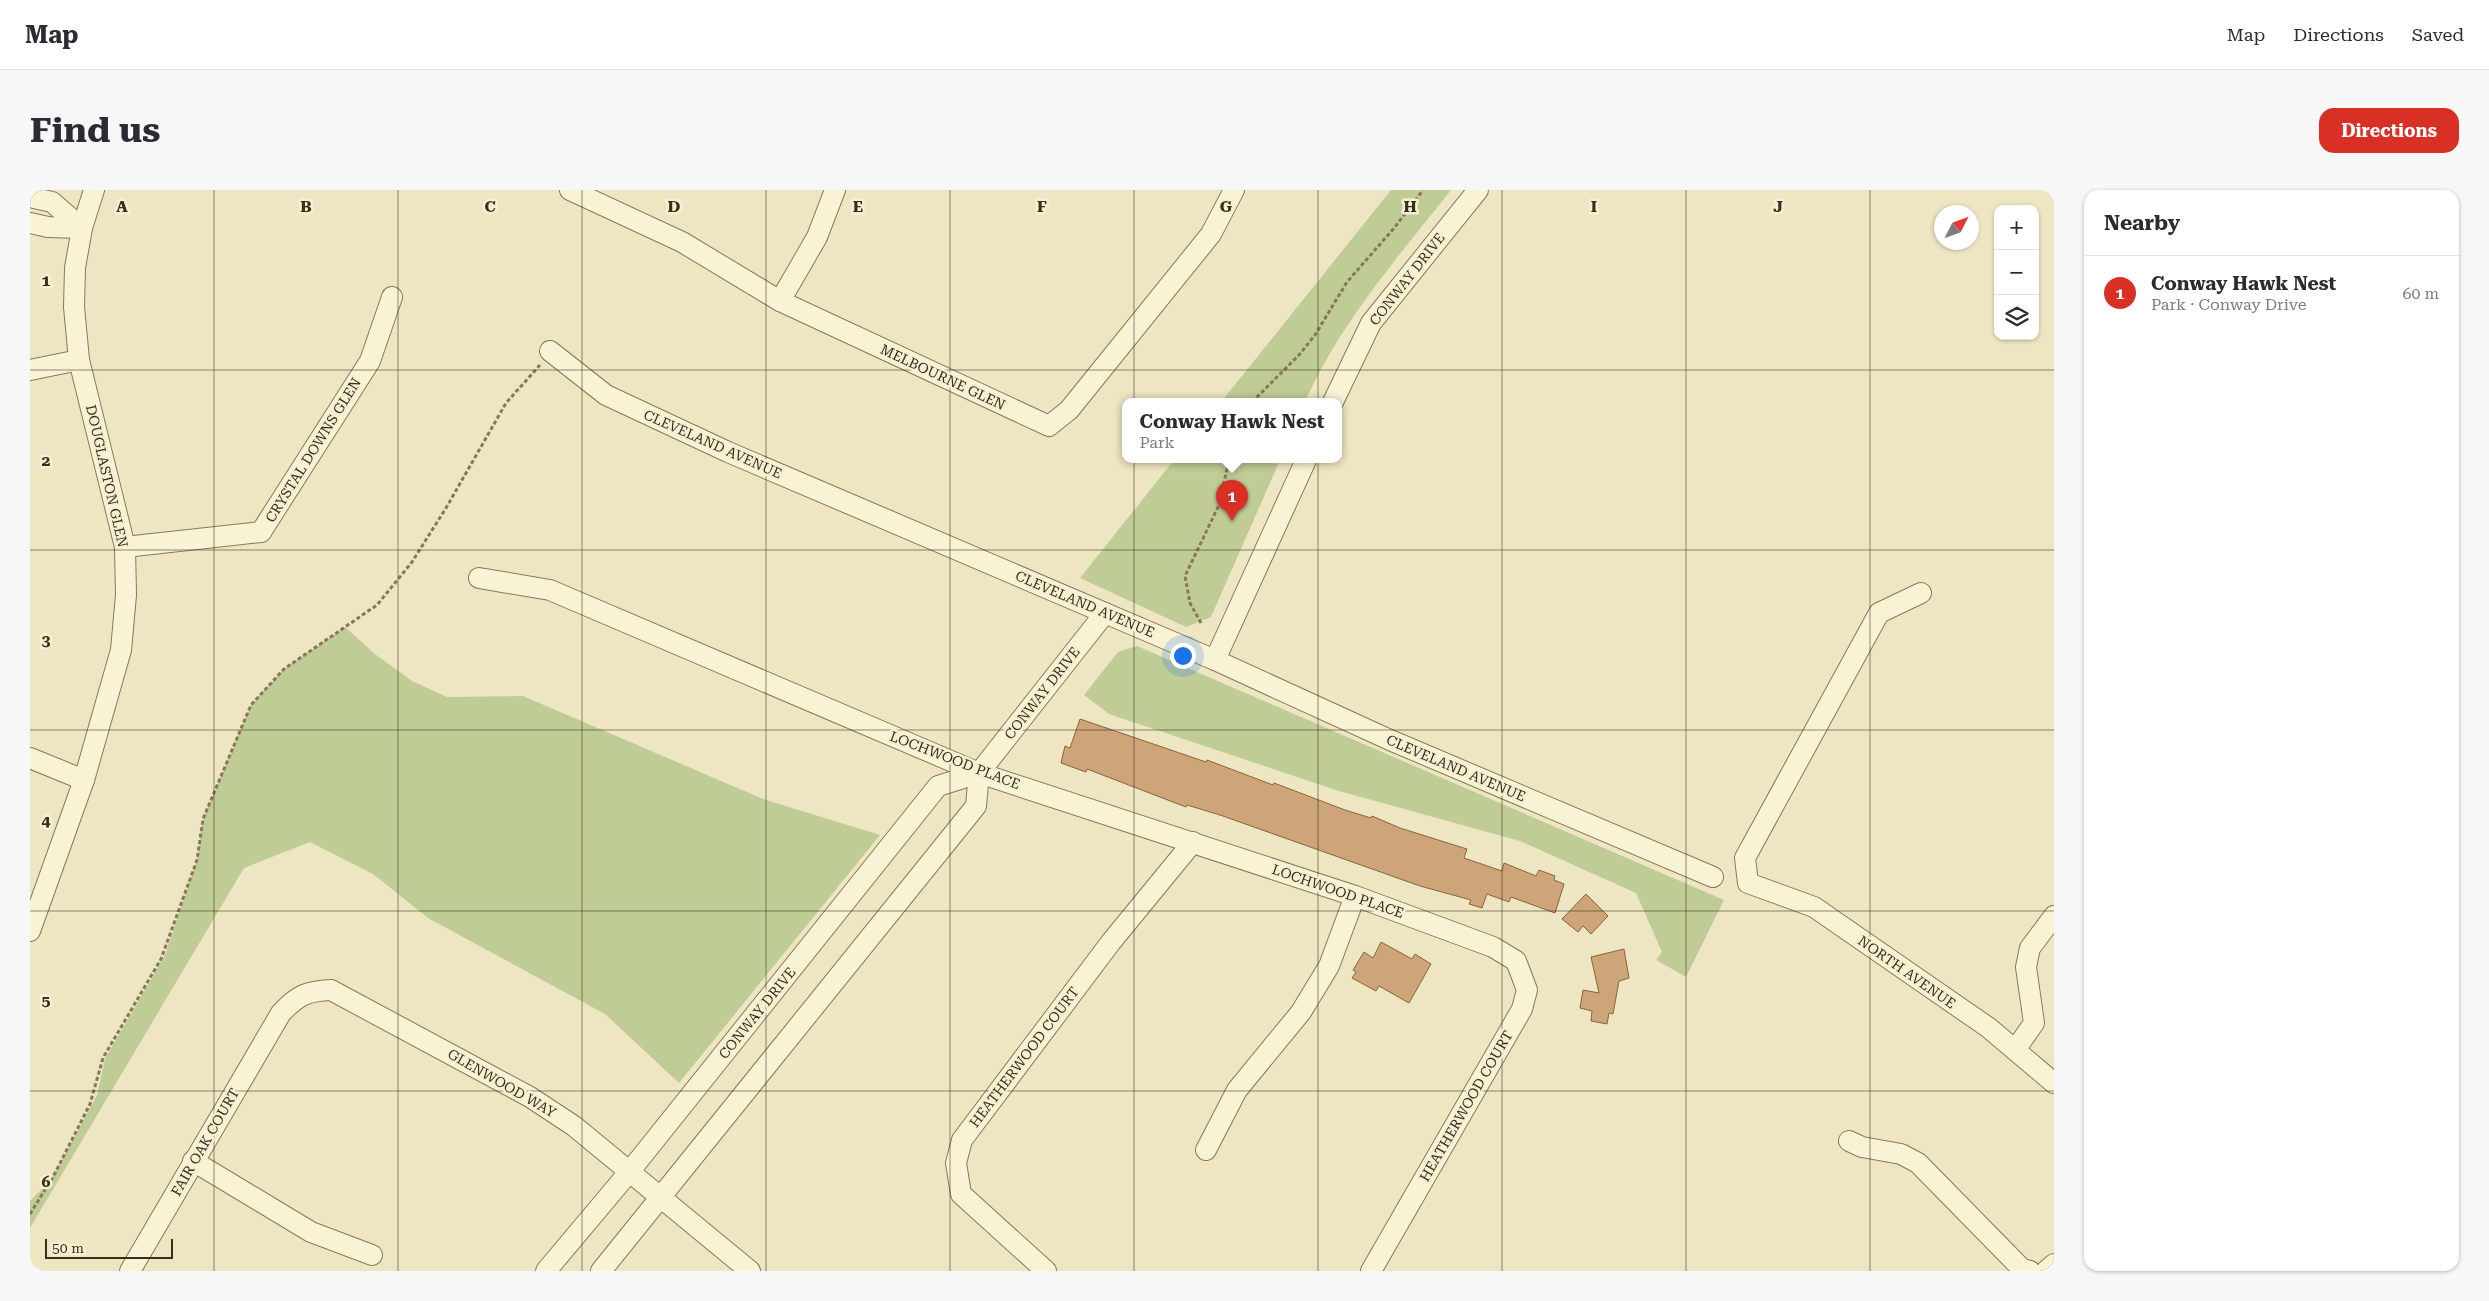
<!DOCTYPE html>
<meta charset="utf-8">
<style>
body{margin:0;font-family:"Roboto Serif",serif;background:#f7f7f7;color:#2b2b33}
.controls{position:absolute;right:15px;top:15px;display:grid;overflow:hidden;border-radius:10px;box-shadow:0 1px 4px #0004}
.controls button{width:45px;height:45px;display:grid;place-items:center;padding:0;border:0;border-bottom:1px solid #e1e1e2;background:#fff;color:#2b2b33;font:25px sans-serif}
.compass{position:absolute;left:1904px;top:15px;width:45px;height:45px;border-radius:50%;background:#fff;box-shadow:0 1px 4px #0004;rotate:48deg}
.scale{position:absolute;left:15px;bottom:12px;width:128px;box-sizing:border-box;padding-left:5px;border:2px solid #382e1d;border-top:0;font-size:14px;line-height:18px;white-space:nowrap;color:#382e1d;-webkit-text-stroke:4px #f6f0d2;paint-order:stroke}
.you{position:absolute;left:1152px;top:465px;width:18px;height:18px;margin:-12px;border:4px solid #fff;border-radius:50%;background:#1a73e8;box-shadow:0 0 0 8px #1a73e833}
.badge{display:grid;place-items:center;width:32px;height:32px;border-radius:50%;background:#d93025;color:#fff;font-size:16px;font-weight:700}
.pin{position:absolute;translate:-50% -41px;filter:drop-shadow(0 1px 2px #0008)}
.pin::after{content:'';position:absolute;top:26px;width:18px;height:15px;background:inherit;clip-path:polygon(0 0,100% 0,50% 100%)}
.popup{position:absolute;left:1092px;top:208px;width:220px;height:65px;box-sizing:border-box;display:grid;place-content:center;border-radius:10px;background:#fff;filter:drop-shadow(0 1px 4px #0005);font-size:16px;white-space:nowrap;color:#7c7c81}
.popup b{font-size:19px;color:#2b2b33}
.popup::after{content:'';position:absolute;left:50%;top:100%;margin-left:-10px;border:10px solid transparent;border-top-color:#fff}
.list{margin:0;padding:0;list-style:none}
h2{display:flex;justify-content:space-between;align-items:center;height:65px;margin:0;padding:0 20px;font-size:21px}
h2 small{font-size:16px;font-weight:400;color:#7c7c81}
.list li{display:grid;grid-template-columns:32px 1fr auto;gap:15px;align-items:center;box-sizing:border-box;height:75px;padding:0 20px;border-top:1px solid #e1e1e2}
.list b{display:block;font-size:19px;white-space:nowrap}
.list p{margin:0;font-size:16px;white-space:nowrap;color:#7c7c81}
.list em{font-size:16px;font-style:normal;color:#7c7c81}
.icon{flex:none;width:28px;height:28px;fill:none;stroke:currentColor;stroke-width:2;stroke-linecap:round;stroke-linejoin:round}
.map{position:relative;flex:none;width:2024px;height:1081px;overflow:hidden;border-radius:15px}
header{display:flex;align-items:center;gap:30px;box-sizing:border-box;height:70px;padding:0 25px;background:#fff;border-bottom:1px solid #e1e1e2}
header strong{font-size:24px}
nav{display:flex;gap:28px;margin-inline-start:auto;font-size:18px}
.intro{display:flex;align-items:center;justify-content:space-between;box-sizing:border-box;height:120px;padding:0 30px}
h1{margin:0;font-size:35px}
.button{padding:12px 22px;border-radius:15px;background:#d93025;color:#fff;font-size:18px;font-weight:700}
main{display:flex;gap:30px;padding:0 30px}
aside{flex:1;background:#fff;border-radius:15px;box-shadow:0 1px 4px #0004}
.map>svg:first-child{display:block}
</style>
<header>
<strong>Map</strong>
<nav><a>Map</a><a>Directions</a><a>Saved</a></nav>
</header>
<div class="intro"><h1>Find us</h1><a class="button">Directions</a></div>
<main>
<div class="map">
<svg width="2024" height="1081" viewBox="0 0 2024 1081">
<rect width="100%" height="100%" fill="#eee6c2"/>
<!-- green -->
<g fill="#c0cc96">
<path d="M1361,0H1421C1368,67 1310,133 1275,212H1191Z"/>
<polygon points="1144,270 1250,270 1181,427 1156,437 1050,388"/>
<polygon points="315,437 345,464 382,491 417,507 493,506 733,609 850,645 649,893 575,824 398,728 343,684 280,652 214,678 0,1038 0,1011 21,990 67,905 75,869 135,765 167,670 173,629 221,515 254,479"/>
<polygon points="1107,456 1694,710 1656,787 1626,770 1632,762 1606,703 1490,651 1309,601 1079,524 1054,505 1088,462"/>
</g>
<!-- building -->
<g fill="#cda578" stroke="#88643f">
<polygon points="1050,529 1176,572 1177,570 1243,595 1244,593 1315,620 1341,628 1342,626 1370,638 1437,659 1434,668 1472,681 1474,673 1506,686 1509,680 1525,686 1524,690 1534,694 1525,723 1481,707 1479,712 1457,704 1452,718 1439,714 1441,710 1390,696 1190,625 1157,615 1156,617 1057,579 1056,582 1031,573 1035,556 1040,558"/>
<polygon points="1556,704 1578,726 1561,744 1553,736 1548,742 1532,729"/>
<polygon points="1351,752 1382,769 1385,764 1401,774 1379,813 1349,796 1346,801 1322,788 1326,782 1323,780 1334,762 1343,768"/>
<polygon points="1594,759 1599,788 1589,791 1583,824 1579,823 1577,834 1561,831 1562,821 1550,818 1553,800 1569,803 1561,767"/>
</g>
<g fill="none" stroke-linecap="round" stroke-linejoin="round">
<defs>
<g id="minor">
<polyline points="540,0 652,52 750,111 1019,236 1039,220 1181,44 1204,0"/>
<polyline points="0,7 22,12 52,38"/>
<polyline points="0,33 18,37 52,38"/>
<polyline points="750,111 787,47 805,0"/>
<polyline points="520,161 576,205 698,262 1185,470 1360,550 1683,687"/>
<polyline points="0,180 49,170"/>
<polyline points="1303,212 1341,133 1448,0"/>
<polyline points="95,357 231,342 340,171 362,107"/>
<polyline points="449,388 520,400 949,583 1325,706 1463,757 1486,771 1497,800 1492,819 1341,1081"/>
<polyline points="1891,403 1849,423 1715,668 1718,693 1784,717 1959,838 2024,893"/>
<polyline points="1185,470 1276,270"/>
<polyline points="0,568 54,590"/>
<polyline points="0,741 54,590 91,460 96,405 95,357 49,170 44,117 45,78 52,38 64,0"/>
<polyline points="1985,860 2004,833 1996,777 2000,758 2024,726"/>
<polyline points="1819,951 1832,957 1871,964 1888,973 1992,1079 2000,1081"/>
<polyline points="1176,960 1207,900 1271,822 1299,776 1325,706"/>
<polyline points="163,971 281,1042 342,1065"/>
<path d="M100,1081L251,823C268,805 277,801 301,800L500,907L544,936L720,1081"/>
<polyline points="516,1081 600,981 908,596 949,583"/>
<polyline points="571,1081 946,616 949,583 1075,423"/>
<polyline points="1016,1081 931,1004 926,973 932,950 1081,752 1163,652"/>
<polyline points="2016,1081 2024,1074"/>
</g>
</defs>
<!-- minor casing -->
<use href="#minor" stroke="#887859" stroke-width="22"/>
<!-- path -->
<g stroke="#887859" stroke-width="3" stroke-dasharray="4 2.5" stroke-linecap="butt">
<polyline points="1222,212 1269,165 1285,145 1317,92 1365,37 1393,0"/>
<polyline points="1171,433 1160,413 1155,386 1189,315 1199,270"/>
<polyline points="0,1024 23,987 60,914 73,868 131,769 167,670 173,629 221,515 254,479 347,415 382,372 416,318 476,213 510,175"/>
</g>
<!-- minor -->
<use href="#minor" stroke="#f9f3d5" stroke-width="20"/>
</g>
<!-- grid -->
<path fill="none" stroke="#382e1d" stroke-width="1" stroke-opacity="0.55" d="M184,0V1081M368,0V1081M552,0V1081M736,0V1081M920,0V1081M1104,0V1081M1288,0V1081M1472,0V1081M1656,0V1081M1840,0V1081M0,180H2024M0,360H2024M0,540H2024M0,721H2024M0,901H2024"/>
<g text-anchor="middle" stroke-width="5" stroke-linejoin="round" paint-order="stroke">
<!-- street labels -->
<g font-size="14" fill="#382e1d" stroke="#f6f0d2">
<text transform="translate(1377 89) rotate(-52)" y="5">CONWAY DRIVE</text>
<text transform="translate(913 187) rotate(25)" y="5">MELBOURNE GLEN</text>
<text transform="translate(683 254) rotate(24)" y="5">CLEVELAND AVENUE</text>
<text transform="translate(283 260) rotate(-58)" y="5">CRYSTAL DOWNS GLEN</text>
<text transform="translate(77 286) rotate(77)" y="5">DOUGLASTON GLEN</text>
<text transform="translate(1055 414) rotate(23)" y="5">CLEVELAND AVENUE</text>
<text transform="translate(1012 503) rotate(-52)" y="5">CONWAY DRIVE</text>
<text transform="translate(925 570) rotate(21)" y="5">LOCHWOOD PLACE</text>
<text transform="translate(1426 578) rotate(23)" y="5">CLEVELAND AVENUE</text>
<text transform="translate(1308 701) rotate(19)" y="5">LOCHWOOD PLACE</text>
<text transform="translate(1877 782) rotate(35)" y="5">NORTH AVENUE</text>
<text transform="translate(727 823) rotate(-51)" y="5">CONWAY DRIVE</text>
<text transform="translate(994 867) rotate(-53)" y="5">HEATHERWOOD COURT</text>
<text transform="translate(472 893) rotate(30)" y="5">GLENWOOD WAY</text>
<text transform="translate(1436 916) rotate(-60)" y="5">HEATHERWOOD COURT</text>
<text transform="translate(175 952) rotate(-60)" y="5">FAIR OAK COURT</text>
</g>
</g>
<g font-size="16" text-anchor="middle" font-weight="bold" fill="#382e1d" stroke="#f6f0d2" stroke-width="5" stroke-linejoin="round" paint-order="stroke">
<text x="92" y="22">A</text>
<text x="276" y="22">B</text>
<text x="460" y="22">C</text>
<text x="644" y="22">D</text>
<text x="828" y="22">E</text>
<text x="1012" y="22">F</text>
<text x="1196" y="22">G</text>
<text x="1380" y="22">H</text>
<text x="1564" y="22">I</text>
<text x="1748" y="22">J</text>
<text x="16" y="96">1</text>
<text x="16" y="276">2</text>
<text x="16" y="456">3</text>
<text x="16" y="636">4</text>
<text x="16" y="816">5</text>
<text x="16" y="997">6</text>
</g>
</svg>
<div class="controls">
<button>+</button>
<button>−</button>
<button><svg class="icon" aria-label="layers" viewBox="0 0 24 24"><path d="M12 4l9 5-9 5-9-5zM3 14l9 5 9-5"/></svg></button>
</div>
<svg class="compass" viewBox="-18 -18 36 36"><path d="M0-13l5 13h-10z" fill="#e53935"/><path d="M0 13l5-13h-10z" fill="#7c7c81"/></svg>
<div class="scale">50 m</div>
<div class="you"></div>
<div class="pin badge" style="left:1202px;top:331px">1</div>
<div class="popup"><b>Conway Hawk Nest</b>Park</div>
</div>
<aside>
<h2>Nearby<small></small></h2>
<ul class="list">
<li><span class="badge">1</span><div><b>Conway Hawk Nest</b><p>Park · Conway Drive</p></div><em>60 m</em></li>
</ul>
</aside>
</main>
